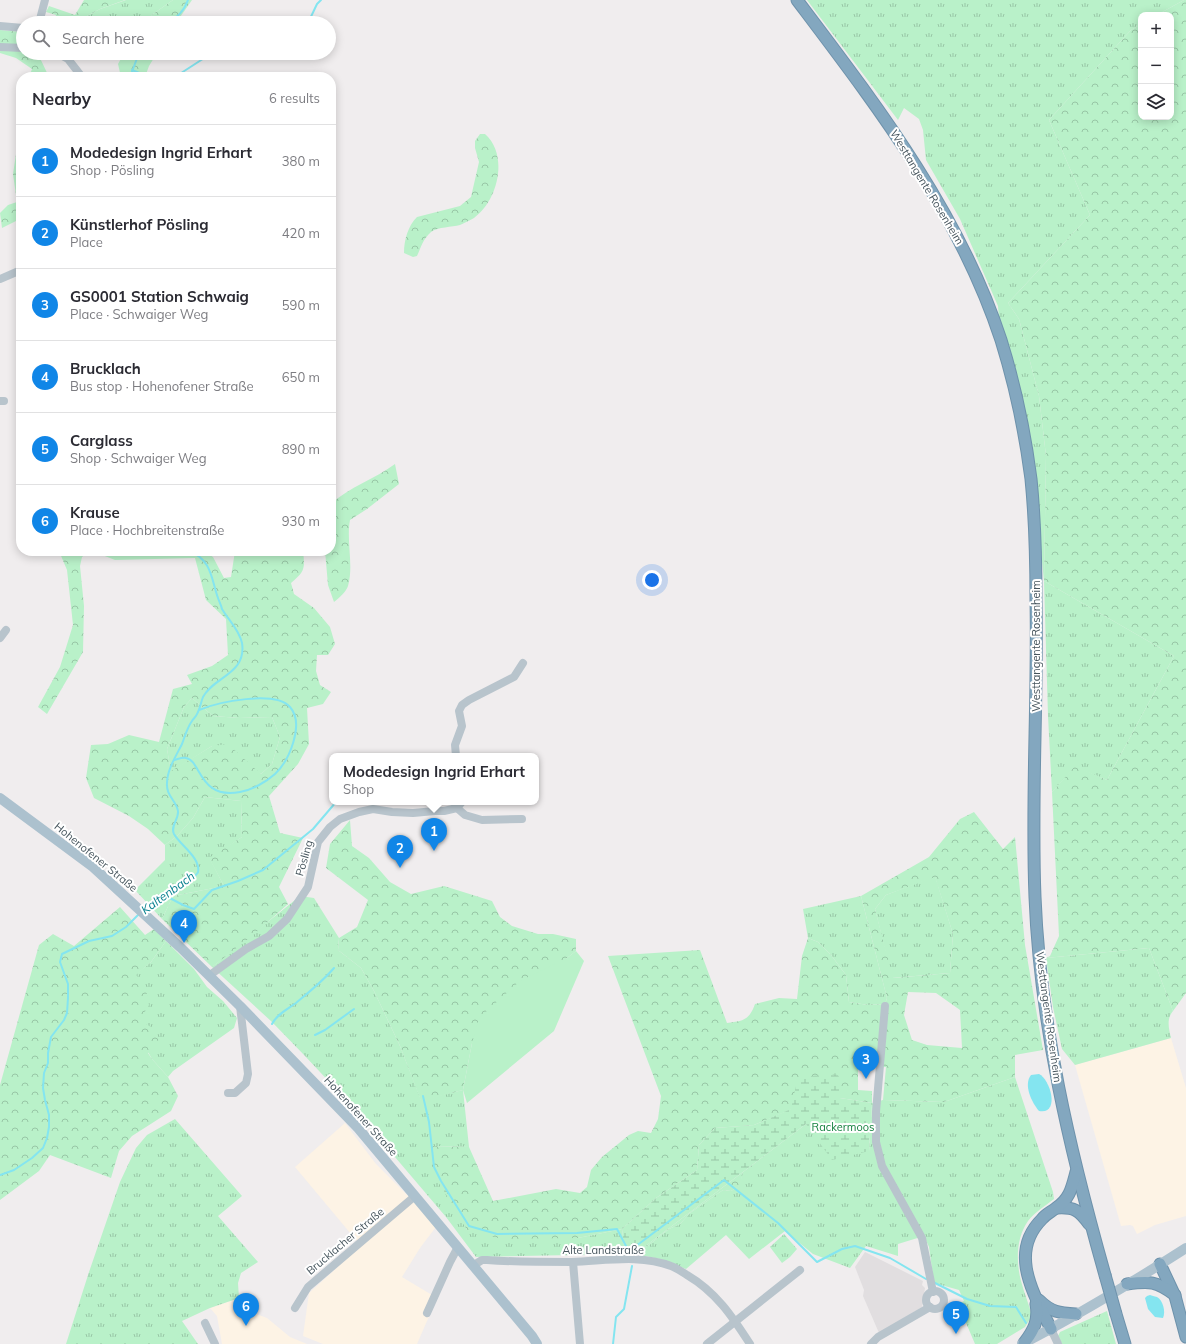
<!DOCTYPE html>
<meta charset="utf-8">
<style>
body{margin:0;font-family:Mulish,sans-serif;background:#f2f2f3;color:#2b2b33}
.controls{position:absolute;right:12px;top:12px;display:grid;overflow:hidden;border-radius:8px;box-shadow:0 2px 10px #0003}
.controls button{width:36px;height:36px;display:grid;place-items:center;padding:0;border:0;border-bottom:1px solid #e1e1e2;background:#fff;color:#2b2b33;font:20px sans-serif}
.you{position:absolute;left:652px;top:580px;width:14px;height:14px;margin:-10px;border:3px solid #fff;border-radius:50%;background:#1a73e8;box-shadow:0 0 0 6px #1a73e833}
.badge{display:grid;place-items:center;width:26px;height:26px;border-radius:50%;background:#1086e7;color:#fff;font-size:13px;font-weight:700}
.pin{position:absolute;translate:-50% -33px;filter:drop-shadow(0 1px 2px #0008)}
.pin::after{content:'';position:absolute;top:21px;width:14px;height:12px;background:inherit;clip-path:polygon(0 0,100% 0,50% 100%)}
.popup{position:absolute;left:329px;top:753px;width:210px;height:52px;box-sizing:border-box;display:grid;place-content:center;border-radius:8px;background:#fff;filter:drop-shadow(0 1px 3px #0005);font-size:13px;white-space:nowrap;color:#7c7c81}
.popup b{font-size:15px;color:#2b2b33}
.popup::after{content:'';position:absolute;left:50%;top:100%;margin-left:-8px;border:8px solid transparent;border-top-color:#fff}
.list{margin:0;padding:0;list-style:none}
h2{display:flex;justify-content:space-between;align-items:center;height:52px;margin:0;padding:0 16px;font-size:17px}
h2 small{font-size:13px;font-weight:400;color:#7c7c81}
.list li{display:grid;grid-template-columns:26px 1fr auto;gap:12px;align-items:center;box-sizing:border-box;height:72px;padding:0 16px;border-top:1px solid #e1e1e2}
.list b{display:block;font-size:15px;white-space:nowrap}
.list p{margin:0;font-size:13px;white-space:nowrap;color:#7c7c81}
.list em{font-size:13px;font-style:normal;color:#7c7c81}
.icon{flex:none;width:22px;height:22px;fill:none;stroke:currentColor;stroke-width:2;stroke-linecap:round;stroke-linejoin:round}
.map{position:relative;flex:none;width:1186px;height:1344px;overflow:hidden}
.search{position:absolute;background:#fff;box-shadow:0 2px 10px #0003;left:16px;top:16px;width:320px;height:44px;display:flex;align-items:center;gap:10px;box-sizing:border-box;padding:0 14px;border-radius:22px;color:#7c7c81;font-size:15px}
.panel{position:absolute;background:#fff;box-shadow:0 2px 10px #0003;left:16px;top:72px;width:320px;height:484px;border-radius:16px}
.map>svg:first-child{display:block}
</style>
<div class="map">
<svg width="1186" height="1344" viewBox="0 0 1186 1344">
<defs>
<pattern id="grass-tufts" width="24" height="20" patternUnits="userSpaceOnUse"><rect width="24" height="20" fill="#b9f1c9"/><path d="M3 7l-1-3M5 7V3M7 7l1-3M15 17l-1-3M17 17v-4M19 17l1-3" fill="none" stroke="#98c6a6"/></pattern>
<pattern id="forest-crowns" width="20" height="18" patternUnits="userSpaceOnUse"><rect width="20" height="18" fill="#b9f1c9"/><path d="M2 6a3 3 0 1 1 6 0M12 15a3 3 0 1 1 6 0" fill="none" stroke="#98c6a6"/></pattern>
<pattern id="wetland-marsh" width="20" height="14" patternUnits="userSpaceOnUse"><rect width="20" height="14" fill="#b9f1c9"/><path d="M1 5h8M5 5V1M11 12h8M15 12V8" fill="none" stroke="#98c6a6"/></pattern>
</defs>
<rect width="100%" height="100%" fill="#f0edee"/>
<!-- commercial -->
<g fill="#fdf3e5">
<polygon points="1171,1038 1186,1088 1186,1216 1155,1225 1137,1234 1133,1226 1130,1225 1121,1226 1075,1065"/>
<polygon points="345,1123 376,1164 414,1202 436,1227 420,1248 402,1277 437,1298 417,1344 323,1344 303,1336 309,1293 361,1246 295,1167"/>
<polygon points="239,1298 251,1312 267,1318 290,1337 307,1344 222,1344 217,1316 210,1308"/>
</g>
<!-- education -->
<polygon fill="#e1dee0" points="865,1252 923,1281 922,1285 925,1288 922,1307 879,1333 863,1296 864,1290 855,1267"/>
<!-- grass -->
<g fill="url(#grass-tufts)">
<polygon points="126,0 173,0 153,14 146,23 74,23 100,9"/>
<polygon points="807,0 1184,0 1157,15 1141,15 1141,24 1131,30 1049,120 1090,215 1008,303 1019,319 1039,396 1046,456 1044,581 1174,656 1107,780 1075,767 1052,792 1048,716 1044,581 1033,471 999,319 998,306 960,219 926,160 923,130 919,119 904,108 898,120"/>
<polygon points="192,698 213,716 239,718 272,717 280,737 272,764 261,774 212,746 171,772 167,749 184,707"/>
<polygon points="205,797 241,801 242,837 210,859 224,886 173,896 162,919 135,890 165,860 165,845 177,836 193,818"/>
<polygon points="935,876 953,934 950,973 892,978 875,909 886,895"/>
<polygon points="300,896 314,898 339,938 338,950 361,968 374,991 400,1046 421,1100 463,1090 469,1147 432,1146 467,1230 578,1238 622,1229 625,1254 476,1257 446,1217 349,1103 305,1056 272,1022 212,967"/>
<polygon points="861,896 887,998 885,1004 868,1005 849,1002 846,975 831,955 818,942 808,938 803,909"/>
<polygon points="166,941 194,969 207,987 223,1001 237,1018 234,1028 173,1071 168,1077 152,1059 148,1052 140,1020 135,975 151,962"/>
<path d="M1149,948L1173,1011C1166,1019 1169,1029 1171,1038L1075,1065L1062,1049L1053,1007L1046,958Z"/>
<path d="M1015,1077L1053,1192L1054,1199C1045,1206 1035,1212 1028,1221C1016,1238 1016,1262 1021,1281C1024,1293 1029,1304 1032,1316L1025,1327L997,1344H975L958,1304L964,1301L959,1290L934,1283L929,1247L924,1236L898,1244V1256L866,1246L850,1268L813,1254L785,1231L749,1259L726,1235L686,1269L660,1259L635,1254L639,1253L669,1229L680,1224L690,1213L723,1190L731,1191L739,1186L743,1172L806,1124L869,1151L872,1103L883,1100L944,1102Z"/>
<polygon points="175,1119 242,1196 218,1216 258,1262 241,1273 238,1283 239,1298 210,1308 182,1321 198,1344 66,1344 89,1272 120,1182 136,1148 147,1135"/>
<polygon points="784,1234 797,1249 790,1257 782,1263 770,1247"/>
<polygon points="1107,1311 1116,1344 1062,1344 1058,1336 1060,1332"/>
</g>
<!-- forest -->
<g fill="url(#forest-crowns)" fill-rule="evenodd">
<polygon points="84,0 125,0 100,9 74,23 53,23 56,15 46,12 49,6 75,15"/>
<polygon points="173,0 192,0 176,23 146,23 153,14"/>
<polygon points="1184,0 1186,0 1186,993 1173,1011 1149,948 1046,958 1050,956 1059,936 1052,792 1075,766 1107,780 1174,656 1044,581 1046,456 1039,396 1019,319 1008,303 1090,215 1049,120 1131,30 1141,24 1141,117 1171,117 1171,15 1157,15"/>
<polygon points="0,30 23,32 23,53 42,53 40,58 49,77 29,77 32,69 16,58 0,53"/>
<polygon points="124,53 157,53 149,66 145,77 121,77 118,64"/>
<polygon points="21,121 21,224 18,220 2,228 0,213 8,205 17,202 13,174"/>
<path d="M480,134H485C509,155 498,201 474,218C470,220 465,223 460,225C452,227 438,227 431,232C423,239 421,247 417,256L413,257L404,253C404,240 408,226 417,217L460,206L471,197L479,162L475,148V141Z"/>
<path d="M395,464L399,484L367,509L350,520C346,541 354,565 348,586C346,592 339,598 334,602L328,585L325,551H331V504C349,487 375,479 395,464Z"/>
<polygon points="59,551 90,551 82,557 80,566 84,606 83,652 47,714 38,707 60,667 73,625 67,570"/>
<path d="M92,551H204L213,557L224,578L231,577L235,551H303C305,569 305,571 291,583L294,594L314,608L330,627L335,644L328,655H317L316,671L320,685L331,692L323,704L307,708L309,744L298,764L269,796L280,833L303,838L279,887L288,904L252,936L212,967L162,919L173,896L224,886L209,858L242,837L241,801L205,797L193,818L177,836L165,845L148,829L129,816L94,798L86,778L91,745L108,744L129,735L159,742L173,689L192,684L187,675L212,666L228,655L226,619L206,600L195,558L115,560ZM192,698L213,716L239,718L272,717L280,737L272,764L261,774L228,744L212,746L171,771L167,749L184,707Z"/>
<path d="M974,812L1003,849L1015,837L1025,945L1043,1050L1015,1055V1077L944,1102L883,1100L886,1067L858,1068V1090L872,1091V1103L840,1098L792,1109L754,1125L715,1128L699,1145L697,1170L656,1198L622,1229L578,1238L502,1239L467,1230L432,1171V1146L469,1147L493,1201L556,1189L580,1193L587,1187L591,1170L602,1157L629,1135L638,1131L651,1133L658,1119L661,1096L608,956L700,950L727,1023C742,1021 749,1021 755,1004L779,998L797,999L802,956L808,938L818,942L831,955L846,975L849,1002L868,1005L885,1004L887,998L861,896L929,857L960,819ZM935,877L953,934L950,973L893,978L875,909L886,895ZM908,992L936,993L960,1010L962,1048L927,1045L912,1040L904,1015Z"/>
<polygon points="350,820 352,846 369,858 390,882 411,894 444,886 492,901 500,917 512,926 538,934 553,934 576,939 576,951 567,958 472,1043 463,1090 421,1101 400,1046 374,991 361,968 338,950 339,938 357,927 368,900 326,868 330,844"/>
<polygon points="120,907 145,935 154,929 166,941 151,962 136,975 145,985 149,1005 140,1020 157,1031 159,1047 148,1053 152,1059 168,1077 178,1096 171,1111 132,1136 119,1151 111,1178 50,1155 39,1171 0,1200 0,1085 39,945 53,934 74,946"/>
<polygon points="743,1172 740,1186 731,1191 723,1190 690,1213 680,1224 669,1229 639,1253 635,1254"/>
</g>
<!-- wetland -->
<polygon fill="url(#wetland-marsh)" points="838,1074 840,1098 872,1103 869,1151 832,1160 806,1124 635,1254 625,1254 622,1229 656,1198 697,1170 699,1145 715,1128 754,1125 791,1109 798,1077"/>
<!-- pitch -->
<polygon fill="#b9f1c9" points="576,951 584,961 554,1031 467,1103 463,1090 472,1043 479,1018 520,981 567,958"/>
<!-- water -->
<g fill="#84e5f0">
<path d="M1039,1074C1051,1080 1060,1115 1039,1111C1032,1103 1023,1085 1031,1075Z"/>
<path d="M1150,1295C1152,1296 1154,1296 1157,1297C1163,1300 1166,1312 1163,1318L1155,1317L1148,1309L1145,1298L1147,1296Z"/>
</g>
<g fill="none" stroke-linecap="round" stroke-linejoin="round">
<!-- stream -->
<g stroke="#84e5f0" stroke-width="2">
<path d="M167,23C178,17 184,11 188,0"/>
<polyline points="308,23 317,4 321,0"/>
<polyline points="132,70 149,77"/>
<polyline points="130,77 139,53"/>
<polyline points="175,77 212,53"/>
<polyline points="114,551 122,553 133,551"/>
<path d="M174,760C178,759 183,757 186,758C201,760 199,800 240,792C252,790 266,782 275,774C289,761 305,724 290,707C275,690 218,702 199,710"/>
<polyline points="166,896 183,905 194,909 212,890 238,881 263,870 313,829 336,802"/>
<path d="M143,909C150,902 158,900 167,896C172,894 197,876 198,872C201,858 180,845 174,834C170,826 179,819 178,811C176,800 166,796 167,783C167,770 176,756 182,744C185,736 187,728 192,721C193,719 196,717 197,714C200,709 201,702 203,697C213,677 247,674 242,643C239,629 229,621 222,609C221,605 219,601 218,598C211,578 212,560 189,551"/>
<path d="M272,1024C277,1014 288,1009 296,1003C309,992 323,981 334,968"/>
<polyline points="315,1035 325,1030 354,1009"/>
<polyline points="423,1096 429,1122 434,1167 441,1181 469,1226 497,1234 577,1233 617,1229 626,1246 626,1251 632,1249 724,1180 778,1223 817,1262 842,1249 855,1246 890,1258 926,1279"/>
<polyline points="0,1175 14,1170 32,1158 43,1148 47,1138 49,1127 49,1115 45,1100 43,1088 44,1073 48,1063 48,1053 51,1037 64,1020 67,1013 68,998 68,984 60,962 62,954 89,941 112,936 126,927 139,914"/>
<polyline points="933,1282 967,1299 990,1306 1016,1307 1026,1323"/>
<polyline points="613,1344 616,1317 624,1309 632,1266"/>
</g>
<defs>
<g id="highway">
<path d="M797,0C877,106 959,212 1001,340C1015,385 1025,432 1031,479C1035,519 1036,559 1036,600C1038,699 1031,798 1035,897C1040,1025 1070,1151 1105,1275"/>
<path d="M1057,1208C1074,1207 1079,1210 1089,1224"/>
<polyline points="1160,1264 1175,1296 1186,1337"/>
<path d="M1127,1284C1150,1281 1156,1281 1175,1295"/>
<path d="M1039,1300C1051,1312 1059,1313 1076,1314"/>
<polyline points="1116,1314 1125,1344"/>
<path d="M1051,1329C1034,1294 1008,1253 1042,1219C1046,1214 1051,1212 1056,1208C1070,1199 1072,1187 1076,1172"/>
<path d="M1024,1343C1034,1330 1039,1320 1036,1304"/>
</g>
</defs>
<!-- highway casing -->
<use href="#highway" stroke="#6e92ab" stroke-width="13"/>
<!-- minor -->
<g stroke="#b8c4cc" stroke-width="8">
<polyline points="39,23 45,0"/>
<polyline points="0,26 23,28"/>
<polyline points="0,47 23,48"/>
<polyline points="57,53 68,59 82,77"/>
<polyline points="0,279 21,270"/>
<polyline points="0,401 4,401"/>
<polyline points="0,638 6,630"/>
<polyline points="456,756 455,745 462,726 459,711 462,705 469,700 514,677 523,663"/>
<polyline points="457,808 465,815 482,820 522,819"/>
<polyline points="210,975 246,949 269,936 287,919 308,887 318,842 330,827 340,819 359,812 373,809 392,812 413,813 435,811 444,811 457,808 462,802"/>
<polyline points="885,1006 876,1112 876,1142 882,1166 922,1238 933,1292"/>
<polyline points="228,1093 235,1093 246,1083 248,1074 240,1006"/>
<polyline points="573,1262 580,1344"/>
<path d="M474,1265L482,1260H487C515,1262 544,1262 572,1262C605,1261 640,1254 671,1266C677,1268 682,1272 687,1275C716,1292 732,1316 750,1344"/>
<circle cx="935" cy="1300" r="9"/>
<polyline points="295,1308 308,1287 415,1196"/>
<polyline points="427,1313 450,1262 458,1247"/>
<polyline points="205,1323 215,1344"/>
<polyline points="1051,1329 1058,1344"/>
<polyline points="707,1344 800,1270"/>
<polyline points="871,1344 878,1337 930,1307"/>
</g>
<!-- major -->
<g stroke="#acc1ce" stroke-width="10">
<polyline points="0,798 93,867 180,947 240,1006 358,1128 532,1336 537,1344"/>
<path d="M1022,1344C1078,1315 1133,1282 1186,1248"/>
</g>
<!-- highway -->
<use href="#highway" stroke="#83a7bf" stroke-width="11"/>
<defs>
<polyline id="highway-bridge" points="1105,1275 1116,1314"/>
</defs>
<!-- highway-bridge casing -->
<use href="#highway-bridge" stroke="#6e92ab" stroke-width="13" stroke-linecap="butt"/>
<!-- highway-bridge -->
<use href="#highway-bridge" stroke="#83a7bf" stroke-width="11"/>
</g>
<g text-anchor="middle" stroke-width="4" stroke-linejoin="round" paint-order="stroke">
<!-- street labels -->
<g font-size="11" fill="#45545c" stroke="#fff">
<text transform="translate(927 187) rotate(59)" y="4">Westtangente Rosenheim</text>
<text transform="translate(1036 646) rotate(-90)" y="4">Westtangente Rosenheim</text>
<text transform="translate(96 857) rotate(39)" y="4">Hohenofener Straße</text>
<text transform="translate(304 858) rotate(-74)" y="4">Pösling</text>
<text transform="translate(1049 1017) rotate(82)" y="4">Westtangente Rosenheim</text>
<text transform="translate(361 1116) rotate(48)" y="4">Hohenofener Straße</text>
<text transform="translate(345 1241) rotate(-40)" y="4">Brucklacher Straße</text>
<text x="603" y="1254">Alte Landstraße</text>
</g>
<!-- park labels -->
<g font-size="11" fill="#12803d" stroke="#fff">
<text x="843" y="1131">Rackermoos</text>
</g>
<!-- water labels -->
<g font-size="12" font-style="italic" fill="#08818f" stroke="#fff">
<text transform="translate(168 893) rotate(-36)" y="4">Kaltenbach</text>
</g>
</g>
</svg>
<div class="controls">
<button>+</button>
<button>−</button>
<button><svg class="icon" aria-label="layers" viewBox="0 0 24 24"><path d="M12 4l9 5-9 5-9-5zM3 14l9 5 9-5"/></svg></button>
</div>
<div class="you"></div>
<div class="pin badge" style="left:434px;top:851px">1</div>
<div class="popup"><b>Modedesign Ingrid Erhart</b>Shop</div>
<div class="pin badge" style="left:400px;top:868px">2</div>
<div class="pin badge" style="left:866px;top:1079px">3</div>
<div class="pin badge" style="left:184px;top:943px">4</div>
<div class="pin badge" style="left:956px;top:1334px">5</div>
<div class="pin badge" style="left:246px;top:1326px">6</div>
<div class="search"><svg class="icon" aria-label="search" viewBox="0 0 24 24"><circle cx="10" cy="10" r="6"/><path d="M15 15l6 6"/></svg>Search here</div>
<section class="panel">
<h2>Nearby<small>6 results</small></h2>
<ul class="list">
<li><span class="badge">1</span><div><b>Modedesign Ingrid Erhart</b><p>Shop · Pösling</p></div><em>380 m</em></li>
<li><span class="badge">2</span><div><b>Künstlerhof Pösling</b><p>Place</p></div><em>420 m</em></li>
<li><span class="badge">3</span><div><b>GS0001 Station Schwaig</b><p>Place · Schwaiger Weg</p></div><em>590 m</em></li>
<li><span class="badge">4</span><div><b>Brucklach</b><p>Bus stop · Hohenofener Straße</p></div><em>650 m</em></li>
<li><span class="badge">5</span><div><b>Carglass</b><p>Shop · Schwaiger Weg</p></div><em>890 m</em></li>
<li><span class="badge">6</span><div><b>Krause</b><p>Place · Hochbreitenstraße</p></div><em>930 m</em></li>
</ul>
</section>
</div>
